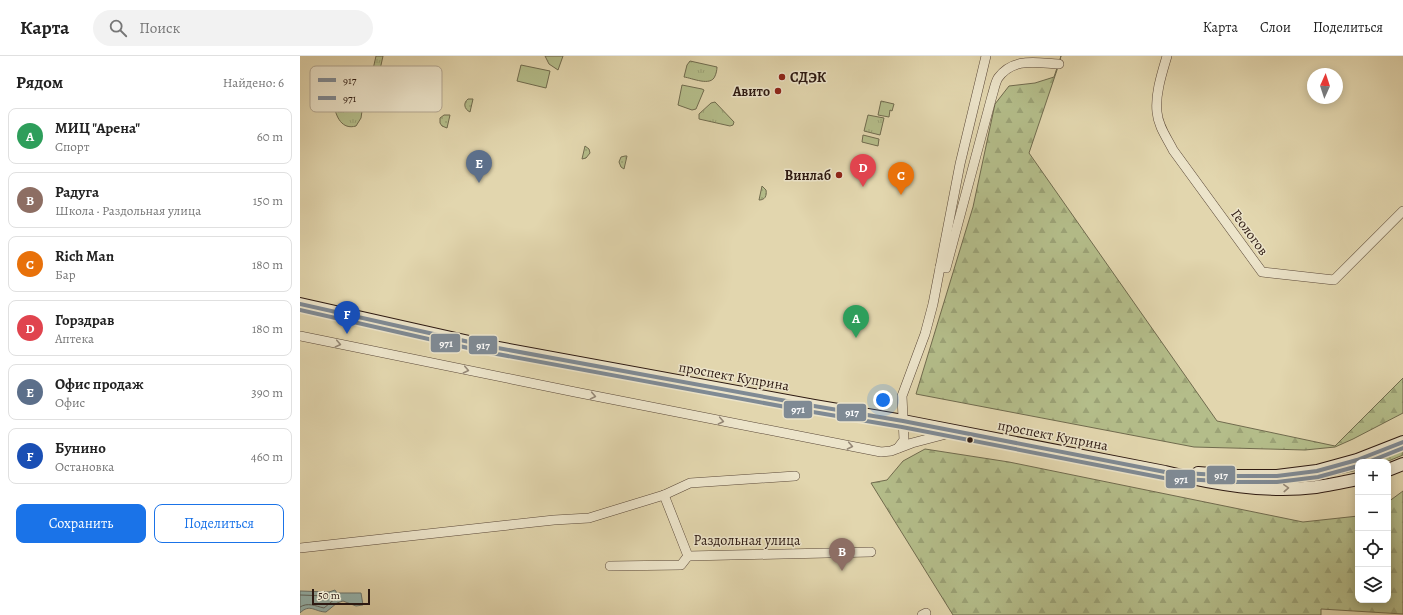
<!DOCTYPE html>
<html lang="ru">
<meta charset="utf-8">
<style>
body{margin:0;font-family:Alegreya,serif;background:#f2f2f2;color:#222}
.controls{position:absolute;right:12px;bottom:12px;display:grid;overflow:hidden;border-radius:8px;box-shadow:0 2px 10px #0003}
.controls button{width:36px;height:36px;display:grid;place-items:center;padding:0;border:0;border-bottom:1px solid #e0e0e0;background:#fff;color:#222;font:20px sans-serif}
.compass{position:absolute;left:1007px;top:12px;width:36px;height:36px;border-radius:50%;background:#fff;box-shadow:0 2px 10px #0003;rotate:3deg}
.scale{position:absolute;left:12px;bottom:10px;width:58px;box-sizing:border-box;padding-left:4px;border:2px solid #2d1911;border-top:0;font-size:11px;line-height:14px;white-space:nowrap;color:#2d1911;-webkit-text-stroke:3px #ece4ca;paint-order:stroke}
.you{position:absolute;left:583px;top:344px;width:14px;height:14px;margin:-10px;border:3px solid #fff;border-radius:50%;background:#1a73e8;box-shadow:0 0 0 6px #1a73e833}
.badge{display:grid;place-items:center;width:26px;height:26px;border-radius:50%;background:#1a73e8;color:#fff;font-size:13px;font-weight:700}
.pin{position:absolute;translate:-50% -33px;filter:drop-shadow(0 1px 2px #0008)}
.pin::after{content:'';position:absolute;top:21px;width:14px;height:12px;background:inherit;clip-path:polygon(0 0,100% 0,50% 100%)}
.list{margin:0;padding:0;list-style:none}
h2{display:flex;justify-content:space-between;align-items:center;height:52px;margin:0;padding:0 16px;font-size:17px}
h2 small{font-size:13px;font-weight:400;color:#767676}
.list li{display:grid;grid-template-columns:26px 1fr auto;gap:12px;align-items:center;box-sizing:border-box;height:56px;margin:0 8px 8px;padding:0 8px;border:1px solid #e0e0e0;border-radius:8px}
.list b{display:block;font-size:15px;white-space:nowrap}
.list p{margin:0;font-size:13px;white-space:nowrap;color:#767676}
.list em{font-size:13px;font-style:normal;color:#767676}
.actions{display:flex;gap:8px;padding:12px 16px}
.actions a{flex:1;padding:9px 0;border:1px solid #1a73e8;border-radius:8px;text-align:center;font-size:14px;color:#1a73e8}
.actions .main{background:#1a73e8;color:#fff}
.icon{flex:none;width:22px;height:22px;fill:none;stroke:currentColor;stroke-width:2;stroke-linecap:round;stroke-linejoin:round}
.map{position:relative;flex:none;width:1103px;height:559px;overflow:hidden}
header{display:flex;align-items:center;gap:24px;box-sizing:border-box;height:56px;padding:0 20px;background:#fff;border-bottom:1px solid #e0e0e0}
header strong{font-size:19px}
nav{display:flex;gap:22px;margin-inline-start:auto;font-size:14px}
.search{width:280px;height:36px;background:#f2f2f2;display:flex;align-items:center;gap:10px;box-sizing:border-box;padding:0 14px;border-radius:22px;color:#767676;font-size:15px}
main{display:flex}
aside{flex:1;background:#fff}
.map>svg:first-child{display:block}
</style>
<header>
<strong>Карта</strong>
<div class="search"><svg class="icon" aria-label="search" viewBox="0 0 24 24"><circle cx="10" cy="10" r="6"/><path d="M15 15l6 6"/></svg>Поиск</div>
<nav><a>Карта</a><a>Слои</a><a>Поделиться</a></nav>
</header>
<main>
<aside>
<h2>Рядом<small>Найдено: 6</small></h2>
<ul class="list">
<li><span class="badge" style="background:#2e9e5b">A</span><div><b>МИЦ &quot;Арена&quot;</b><p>Спорт</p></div><em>60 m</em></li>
<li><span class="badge" style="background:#8d6e63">B</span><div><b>Радуга</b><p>Школа · Раздольная улица</p></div><em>150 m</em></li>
<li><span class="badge" style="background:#e8710a">C</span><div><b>Rich Man</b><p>Бар</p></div><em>180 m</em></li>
<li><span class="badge" style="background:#e0444e">D</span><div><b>Горздрав</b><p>Аптека</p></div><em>180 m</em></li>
<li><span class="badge" style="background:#5c6f8a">E</span><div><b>Офис продаж</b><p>Офис</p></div><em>390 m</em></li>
<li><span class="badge" style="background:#1a4fb4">F</span><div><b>Бунино</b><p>Остановка</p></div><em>460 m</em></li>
</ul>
<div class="actions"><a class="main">Сохранить</a><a>Поделиться</a></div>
</aside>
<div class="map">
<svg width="1103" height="559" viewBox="0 0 1103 559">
<defs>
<pattern id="grass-dots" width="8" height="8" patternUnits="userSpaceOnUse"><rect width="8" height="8" fill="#b4bd8a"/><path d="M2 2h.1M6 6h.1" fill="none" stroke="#9ba276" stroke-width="1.8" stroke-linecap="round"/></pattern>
<pattern id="forest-firs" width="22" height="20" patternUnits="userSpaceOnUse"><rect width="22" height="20" fill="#b4bd8a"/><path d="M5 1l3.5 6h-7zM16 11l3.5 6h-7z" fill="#9ba276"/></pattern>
<pattern id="park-tufts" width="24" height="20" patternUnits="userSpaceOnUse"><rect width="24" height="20" fill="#b4bd8a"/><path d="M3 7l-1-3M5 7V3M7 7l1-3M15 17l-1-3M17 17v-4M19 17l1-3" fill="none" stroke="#9ba276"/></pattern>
</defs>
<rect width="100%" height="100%" fill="#e2d6ae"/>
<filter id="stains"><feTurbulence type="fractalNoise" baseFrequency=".005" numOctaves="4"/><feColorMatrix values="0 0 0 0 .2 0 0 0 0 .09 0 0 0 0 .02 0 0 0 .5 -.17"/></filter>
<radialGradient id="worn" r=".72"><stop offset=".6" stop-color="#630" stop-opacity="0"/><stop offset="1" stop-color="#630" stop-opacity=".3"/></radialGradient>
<!-- grass -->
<g fill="url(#grass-dots)" stroke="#706b4e">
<path d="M168,43H173L170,56C164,53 163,47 168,43Z"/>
<polygon points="144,59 150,59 147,72 142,70 140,67 140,62"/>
<polygon points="285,90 289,93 290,97 286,102 282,103"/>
<polygon points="325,100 327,100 324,113 321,111 319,106 321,101"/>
<path d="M462,130L466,134C467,140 465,144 459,144Z"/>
<polygon points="1103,393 1103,399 1086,406 1074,406"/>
<polygon points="1058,411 1058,414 1019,422"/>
</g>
<!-- forest -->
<g fill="url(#forest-firs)" stroke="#706b4e">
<polygon points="761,0 759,8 729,97 917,365 1035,390 1103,322 1103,357 1053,383 1035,391 1005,394 894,391 616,338 673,151 695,48 709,30 735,27 754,21"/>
<polygon points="625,393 709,406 1003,466 1058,460 1058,544 1088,544 1088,446 1103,435 1103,558 1021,553 1021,559 653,559 571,427 587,424 603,405"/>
</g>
<!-- park -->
<g fill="url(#park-tufts)" stroke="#706b4e">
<polygon points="76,0 83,0 74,41 67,40"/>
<polygon points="245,0 263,0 258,14 249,8"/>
<path d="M390,5L417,11C417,14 416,18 415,20C411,31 392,22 384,21L387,9Z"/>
<path d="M44,45L51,46L62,55L61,62L56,70C42,74 36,61 34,49L36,46Z"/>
<polygon points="581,45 594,48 592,55 590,54 589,61 578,59"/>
<polygon points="415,46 434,66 433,69 430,70 399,63 399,58 411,47"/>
<polygon points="568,59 584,62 580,79 564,75"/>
<polygon points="563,79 579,83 578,90 562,86"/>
</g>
<!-- pitch -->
<g fill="#b4bd8a" stroke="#706b4e">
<polygon points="221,9 250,15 246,32 217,25"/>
<polygon points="382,29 402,33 404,34 396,53 392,54 378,49"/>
</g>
<!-- water -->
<path fill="#96b7b2" stroke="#6c7872" d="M35,534L37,537H61L63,549L56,550L43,545L37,547L26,556C15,556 10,547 0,557V535L29,536Z"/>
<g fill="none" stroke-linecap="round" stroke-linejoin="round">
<!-- shore -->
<path stroke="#626862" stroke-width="1" d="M0,539L28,540L33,539L36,542L24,552C15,550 8,546 0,551"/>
<defs>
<g id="street">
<path d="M867,0C862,17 855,38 857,56C858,70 867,82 873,94L962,216L1034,224L1103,155"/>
<path d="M640,211L646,212L692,40C694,34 695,27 698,22C713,1 736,7 759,8"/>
<polyline points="0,280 275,336 581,396 591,395 612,387 654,376"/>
<polyline points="598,392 604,384 602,340 625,278 633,248 660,108 686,0"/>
<polyline points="364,439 388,500 571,496"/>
<polyline points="0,492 254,464 289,462 364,439 390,427 495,420"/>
<polyline points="310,510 381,509 388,500"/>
<polyline points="622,559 626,557"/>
</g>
<g id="secondary">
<path d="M0,248L187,290L514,350L603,365L865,416C914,428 965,437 1016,431C1030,429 1044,426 1058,423"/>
<polyline points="1088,414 1103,408"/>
<polyline points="898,417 937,420 977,420 1017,415 1057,404 1103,386"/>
</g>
</defs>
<!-- street casing -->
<use href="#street" stroke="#5a4838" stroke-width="10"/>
<!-- secondary casing -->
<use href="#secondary" stroke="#2d1911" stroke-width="14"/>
<!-- street -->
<use href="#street" stroke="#ece4ca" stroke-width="9"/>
<!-- secondary -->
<use href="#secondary" stroke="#ece4ca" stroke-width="12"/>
<defs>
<polyline id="bus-1" points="0,248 187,290 514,350 603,365 865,416 937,420 977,420 1017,415 1057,404 1103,386"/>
<g id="bus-2">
<polyline points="0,254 186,296 513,356 602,371 864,422 937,426 977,426 1018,421 1058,410"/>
<polyline points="1068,406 1103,392"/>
</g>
</defs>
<!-- bus-1 casing -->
<use href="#bus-1" stroke="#ece4ca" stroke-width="7"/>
<!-- bus-2 casing -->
<use href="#bus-2" stroke="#ece4ca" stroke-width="7"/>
<!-- bus-1 -->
<use href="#bus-1" stroke="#7f8a94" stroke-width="4"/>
<!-- bus-2 -->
<use href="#bus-2" stroke="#7f8a94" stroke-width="4"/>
</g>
<!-- one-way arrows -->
<defs><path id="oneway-chevron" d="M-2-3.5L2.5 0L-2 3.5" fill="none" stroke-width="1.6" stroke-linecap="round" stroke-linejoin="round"/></defs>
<g stroke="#968977">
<use href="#oneway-chevron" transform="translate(38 288) rotate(12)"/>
<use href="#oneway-chevron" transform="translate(166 314) rotate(12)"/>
<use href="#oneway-chevron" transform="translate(293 340) rotate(11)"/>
<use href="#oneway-chevron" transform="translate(421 365) rotate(11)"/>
<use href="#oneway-chevron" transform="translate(550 390) rotate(11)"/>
<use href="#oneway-chevron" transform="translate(986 432) rotate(-3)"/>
</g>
<!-- markers -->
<g fill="#8f2418" stroke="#ece4ca" stroke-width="1.5">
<circle cx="482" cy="21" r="4"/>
<circle cx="478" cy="35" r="4"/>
<circle cx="539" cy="119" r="4"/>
</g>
<circle fill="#2d1911" stroke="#ece4ca" stroke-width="1.5" cx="670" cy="384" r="3.5"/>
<g text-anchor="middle" stroke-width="3" stroke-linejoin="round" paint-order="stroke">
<!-- poi labels -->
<g font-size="14" font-weight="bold" fill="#2d1911" stroke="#ece4ca" text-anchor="end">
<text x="490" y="26" text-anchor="start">СДЭК</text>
<text x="470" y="40">Авито</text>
<text x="531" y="124">Винлаб</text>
</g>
<!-- street labels -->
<g font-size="14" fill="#2d1911" stroke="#ece4ca">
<text transform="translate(950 176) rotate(54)" y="5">Геологов</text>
<text transform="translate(434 320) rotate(10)" y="5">проспект Куприна</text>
<text transform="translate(753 379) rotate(11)" y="5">проспект Куприна</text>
<text x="447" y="489">Раздольная улица</text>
</g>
</g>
<!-- legend -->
<rect x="10" y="10" width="132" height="46" rx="6" fill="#ece4ca" stroke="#b3a792" stroke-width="1"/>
<rect x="18" y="22" width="18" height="4" fill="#7f8a94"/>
<rect x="18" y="40" width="18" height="4" fill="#7f8a94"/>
<g font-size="11" fill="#2d1911">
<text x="43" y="28">917</text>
<text x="43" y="46">971</text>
</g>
<g stroke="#ece4ca" stroke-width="1.5">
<rect x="130" y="277" width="31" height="20" rx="4" fill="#7f8a94"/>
<rect x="168" y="279" width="30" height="20" rx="4" fill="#7f8a94"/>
<rect x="483" y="344" width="30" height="19" rx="4" fill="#7f8a94"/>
<rect x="536" y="347" width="31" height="19" rx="4" fill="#7f8a94"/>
<rect x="906" y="409" width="30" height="20" rx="4" fill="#7f8a94"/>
<rect x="865" y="413" width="31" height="20" rx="4" fill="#7f8a94"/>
</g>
<g font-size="11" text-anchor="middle" font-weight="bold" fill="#fff">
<text x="146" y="291">971</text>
<text x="183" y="293">917</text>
<text x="498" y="357">971</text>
<text x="552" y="360">917</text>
<text x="921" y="423">917</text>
<text x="881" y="427">971</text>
</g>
<rect width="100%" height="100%" filter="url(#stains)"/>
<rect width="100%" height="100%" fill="url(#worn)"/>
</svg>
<div class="controls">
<button>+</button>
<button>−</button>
<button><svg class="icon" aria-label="locate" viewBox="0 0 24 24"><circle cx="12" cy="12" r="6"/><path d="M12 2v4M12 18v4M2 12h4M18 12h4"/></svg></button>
<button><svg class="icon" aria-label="layers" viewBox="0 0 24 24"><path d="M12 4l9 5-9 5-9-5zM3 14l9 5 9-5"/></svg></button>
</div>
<svg class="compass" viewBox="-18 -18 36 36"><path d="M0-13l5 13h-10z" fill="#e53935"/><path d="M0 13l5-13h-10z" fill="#767676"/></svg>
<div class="scale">50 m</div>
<div class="you"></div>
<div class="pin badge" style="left:556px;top:282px;background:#2e9e5b">A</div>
<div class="pin badge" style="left:542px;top:515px;background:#8d6e63">B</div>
<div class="pin badge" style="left:601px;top:139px;background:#e8710a">C</div>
<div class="pin badge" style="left:563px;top:131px;background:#e0444e">D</div>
<div class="pin badge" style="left:179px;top:127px;background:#5c6f8a">E</div>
<div class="pin badge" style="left:47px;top:278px;background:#1a4fb4">F</div>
</div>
</main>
